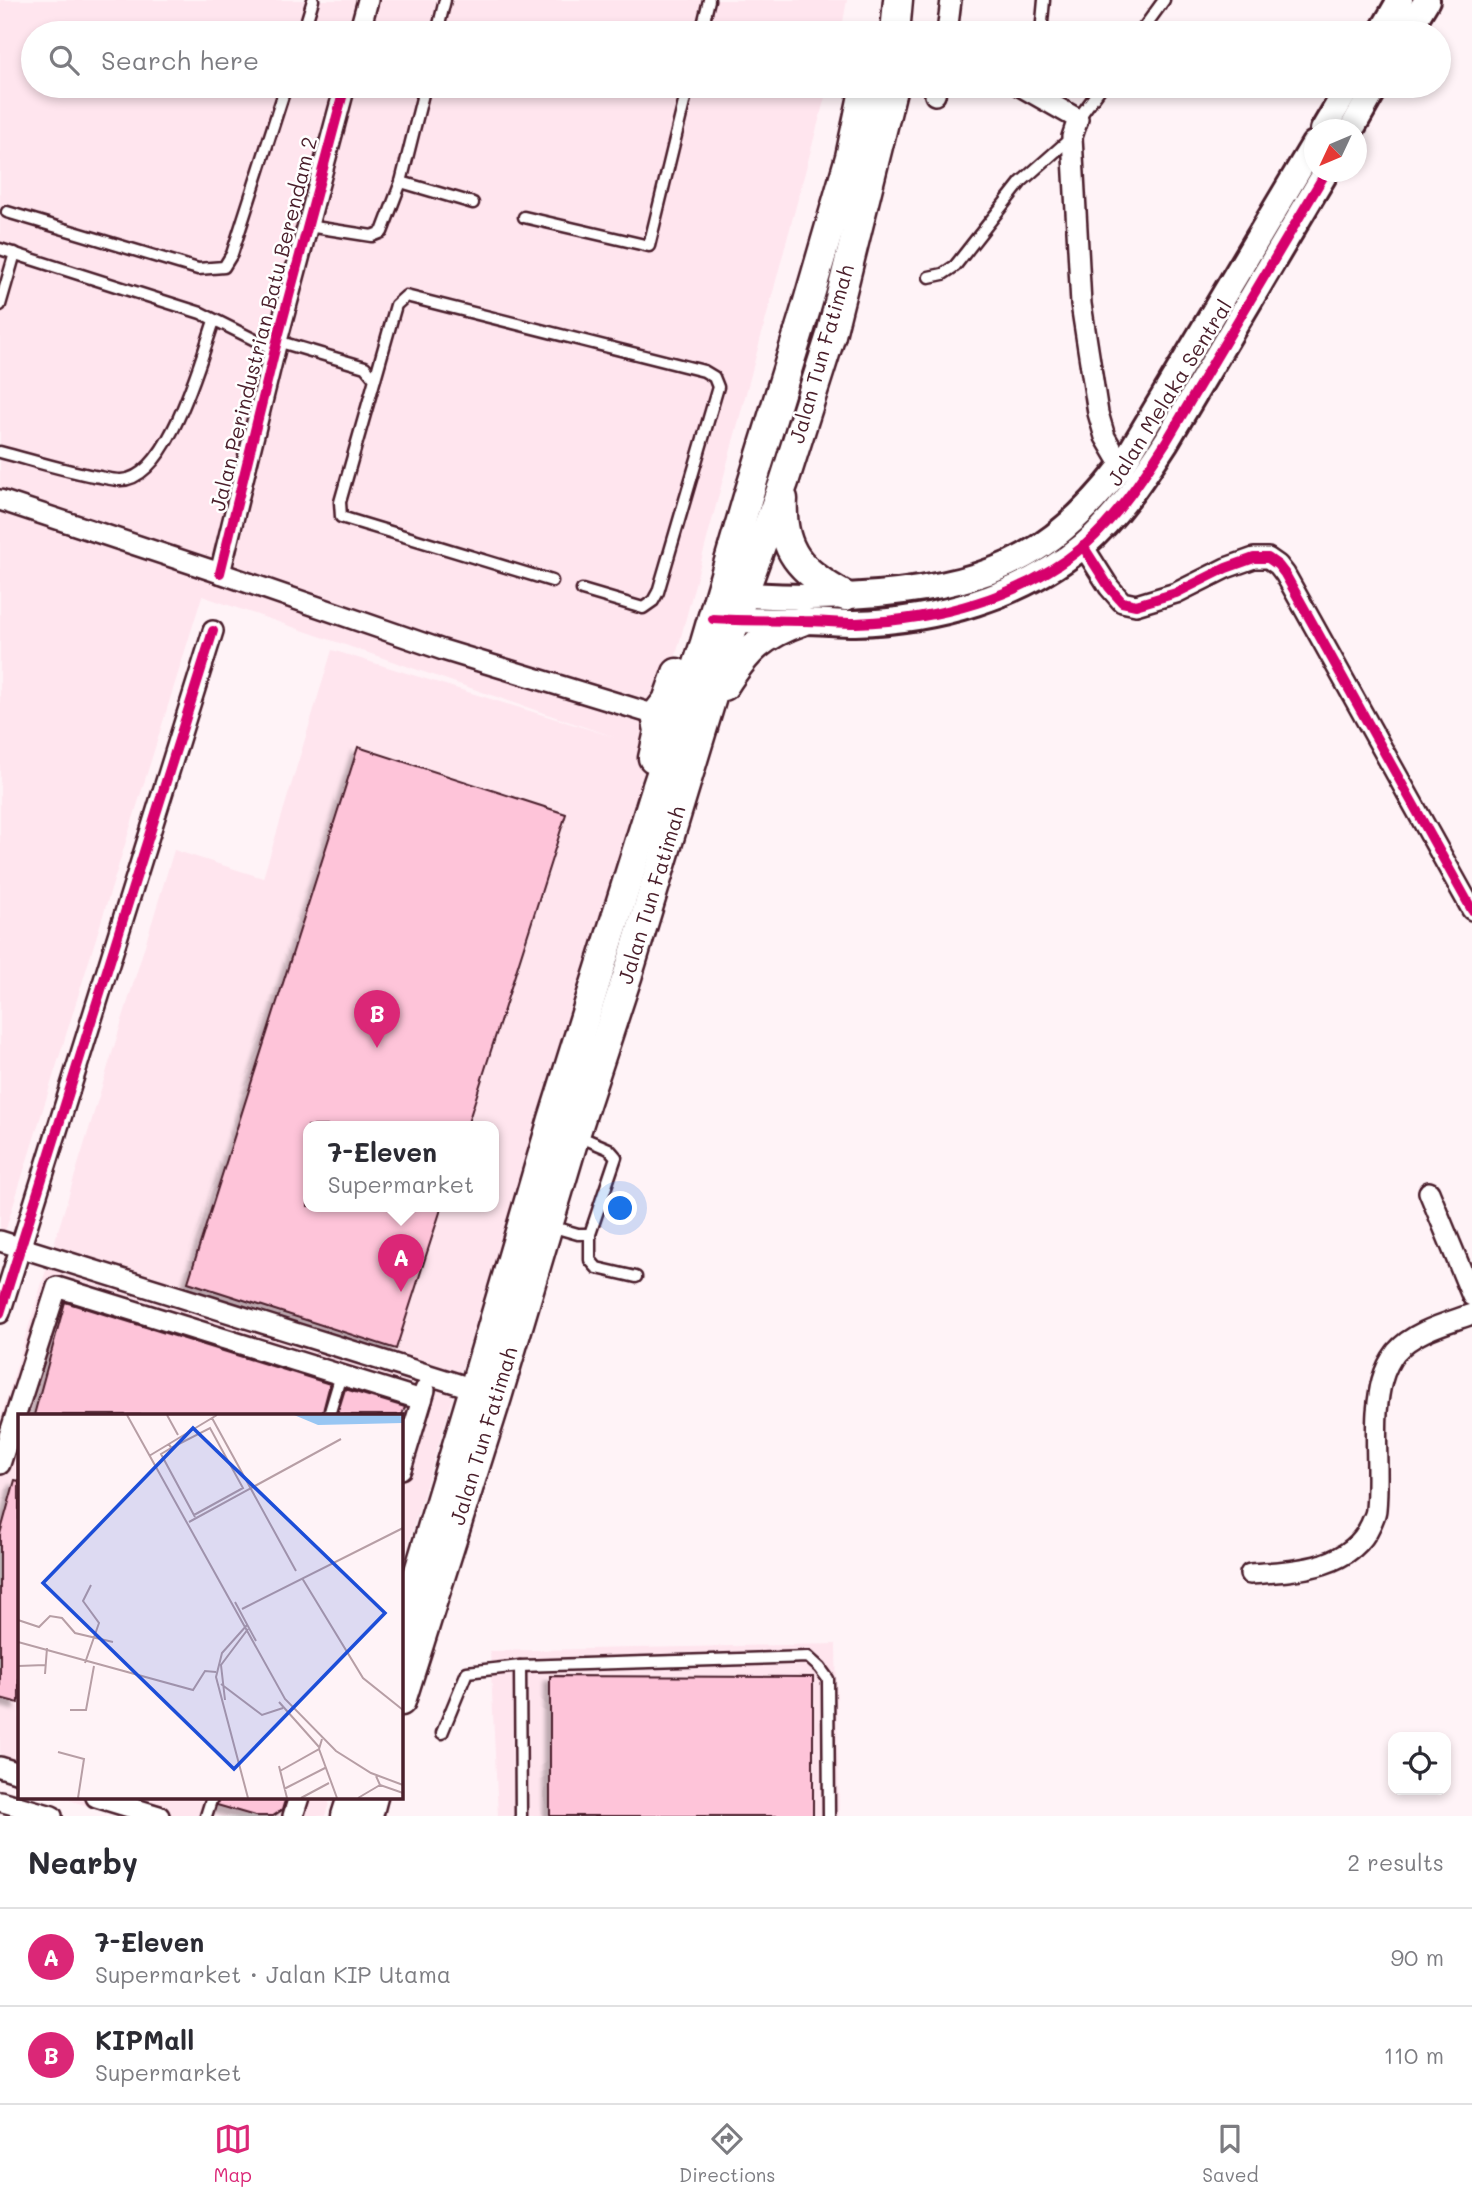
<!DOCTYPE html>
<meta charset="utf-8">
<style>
body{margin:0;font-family:Mali,sans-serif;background:#f2f2f3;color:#2b2b33}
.controls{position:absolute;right:21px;bottom:21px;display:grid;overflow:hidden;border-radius:14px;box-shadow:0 4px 10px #0003}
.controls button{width:63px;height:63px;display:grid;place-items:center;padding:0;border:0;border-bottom:2px solid #e1e1e2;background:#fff;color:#2b2b33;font:35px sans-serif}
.compass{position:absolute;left:1304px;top:119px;width:63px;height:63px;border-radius:50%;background:#fff;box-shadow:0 4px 10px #0003;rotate:226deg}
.you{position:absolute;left:621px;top:1209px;width:24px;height:24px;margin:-18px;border:5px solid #fff;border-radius:50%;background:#1a73e8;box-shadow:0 0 0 10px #1a73e833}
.badge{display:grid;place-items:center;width:46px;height:46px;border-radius:50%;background:#db2777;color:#fff;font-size:23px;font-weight:700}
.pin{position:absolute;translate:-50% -58px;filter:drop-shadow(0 2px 4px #0008)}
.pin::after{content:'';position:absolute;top:37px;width:24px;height:21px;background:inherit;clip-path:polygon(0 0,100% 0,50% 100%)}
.popup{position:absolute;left:303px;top:1121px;width:196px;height:91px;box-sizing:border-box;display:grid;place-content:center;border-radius:14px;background:#fff;filter:drop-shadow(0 2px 5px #0005);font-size:23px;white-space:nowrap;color:#7c7c81}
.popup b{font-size:26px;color:#2b2b33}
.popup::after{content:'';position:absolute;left:50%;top:100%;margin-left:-14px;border:14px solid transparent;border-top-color:#fff}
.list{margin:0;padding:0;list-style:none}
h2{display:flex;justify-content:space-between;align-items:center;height:91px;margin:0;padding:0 28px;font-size:30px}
h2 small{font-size:23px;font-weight:400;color:#7c7c81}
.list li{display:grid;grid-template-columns:46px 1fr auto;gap:21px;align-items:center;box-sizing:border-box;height:98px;padding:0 28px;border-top:2px solid #e1e1e2}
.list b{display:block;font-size:26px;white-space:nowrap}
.list p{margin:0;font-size:23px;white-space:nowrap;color:#7c7c81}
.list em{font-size:23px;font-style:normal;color:#7c7c81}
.icon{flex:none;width:38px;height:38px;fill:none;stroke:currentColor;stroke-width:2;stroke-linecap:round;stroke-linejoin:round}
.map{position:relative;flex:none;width:1472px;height:1816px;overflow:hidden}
.search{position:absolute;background:#fff;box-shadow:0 4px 10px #0003;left:21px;right:21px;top:21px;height:77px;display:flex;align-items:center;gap:18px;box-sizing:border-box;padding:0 24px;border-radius:38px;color:#7c7c81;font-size:26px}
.sheet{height:287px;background:#fff}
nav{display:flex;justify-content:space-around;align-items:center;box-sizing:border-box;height:98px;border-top:2px solid #e1e1e2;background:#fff;font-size:19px;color:#7c7c81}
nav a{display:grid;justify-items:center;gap:4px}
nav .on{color:#db2777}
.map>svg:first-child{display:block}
</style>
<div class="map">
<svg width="1472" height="1816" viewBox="0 0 1472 1816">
<defs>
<filter id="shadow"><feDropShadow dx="-6" dy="6" stdDeviation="2" flood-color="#0004"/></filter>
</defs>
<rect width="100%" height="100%" fill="#fff3f7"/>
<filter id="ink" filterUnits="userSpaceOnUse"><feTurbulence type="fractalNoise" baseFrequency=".0143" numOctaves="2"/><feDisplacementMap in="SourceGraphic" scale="14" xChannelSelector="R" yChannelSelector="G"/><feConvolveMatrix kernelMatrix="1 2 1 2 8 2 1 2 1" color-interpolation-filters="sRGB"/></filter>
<g filter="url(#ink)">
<!-- built -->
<g fill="#ffe5ee" fill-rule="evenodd">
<path d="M0,0H847L841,33H33V86H828L651,749L401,1568V1415H19V1784L0,1778V1421L174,850L263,878L332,650L614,737L202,596L0,1248ZM308,1126H494V1206H308Z"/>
<polygon points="836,1644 839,1816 498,1816 490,1651"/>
<polygon points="59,1797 331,1797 325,1816 121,1816"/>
</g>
<!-- building -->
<g fill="#fec4d9" stroke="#4a1f2b" stroke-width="2" filter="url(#shadow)">
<polygon points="358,747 566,814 467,1126 308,1126 308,1206 442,1206 396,1349 188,1282"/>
<polygon points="65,1302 330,1384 322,1415 34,1415"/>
<polygon points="345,1389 405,1407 402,1415 337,1415"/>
<polygon points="15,1480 19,1481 19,1703 0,1698 0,1534"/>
<polygon points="550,1676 813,1677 813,1816 550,1816"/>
<polygon points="219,1797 286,1797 282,1810 273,1816 255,1816 217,1805"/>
</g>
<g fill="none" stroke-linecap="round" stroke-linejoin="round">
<defs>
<g id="service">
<polyline points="303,33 313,0"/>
<polyline points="437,33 445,0"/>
<polyline points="701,33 709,0"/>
<polyline points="1041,33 1044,0"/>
<polyline points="1140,33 1164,0"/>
<polyline points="1078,119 1102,86"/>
<polyline points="401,182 473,203"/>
<polyline points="7,212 198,269 224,267 232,254 286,86"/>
<polyline points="524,217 649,246 688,86"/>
<polyline points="308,226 372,236 382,232 401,182 425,86"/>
<polyline points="0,249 201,313 275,350"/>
<polyline points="929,277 943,274 955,266 1021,182 1072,137"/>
<polyline points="0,305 15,253"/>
<polyline points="277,341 365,367 375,379 340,502 341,517 552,581"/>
<polyline points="375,379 396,305 406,296 704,371 714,377 718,387 658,592 653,601 643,608 582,590"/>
<path d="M0,452C31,460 62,470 94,476C102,477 112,480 120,480C168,481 201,358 214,321"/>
<polyline points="576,1135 609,1149 616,1157 590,1234 590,1260 597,1268 636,1277"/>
<polyline points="550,1226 578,1234 590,1234"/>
<polyline points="329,1415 341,1375"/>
<polyline points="520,1666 521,1816"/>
<polyline points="442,1733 467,1672 520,1666 808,1657 820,1668 828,1679 829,1816"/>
<polyline points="206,1816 212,1797"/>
</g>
<g id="minor">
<polyline points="359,33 368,0"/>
<polyline points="947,33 951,0"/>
<polyline points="1020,86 1078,119 1072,137 1081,304 1098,413 1105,437 1122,466"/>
<polyline points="935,95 937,86"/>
<polyline points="0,500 220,573 443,650 656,715"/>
<polyline points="1083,546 1109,587 1122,602 1136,605 1176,593 1226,568 1254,558 1268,558 1278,565 1285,574 1472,910"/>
<polyline points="220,573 277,341 345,86"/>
<polyline points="1429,1192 1472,1296"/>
<polyline points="0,1241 474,1389"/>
<polyline points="0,1313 213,631"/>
<polyline points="0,1464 57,1287 422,1400"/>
<polyline points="401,1469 425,1390"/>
<path d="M1250,1574C1293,1571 1351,1570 1371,1524C1373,1519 1376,1514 1376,1509C1379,1477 1375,1444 1377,1412C1379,1390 1382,1370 1396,1352C1414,1331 1447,1323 1472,1314"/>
<polyline points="0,1767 19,1773"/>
<polyline points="96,1797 159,1816"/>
<polyline points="0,1801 52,1816"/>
<polyline points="293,1816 299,1797"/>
</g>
<g id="tertiary">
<polyline points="1381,33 1400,0"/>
<polyline points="1407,33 1427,0"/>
<polyline points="1323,130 1349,86"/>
<polyline points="1351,130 1376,86"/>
<path d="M725,593C812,601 946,600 1024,556C1063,535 1095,501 1122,466L1314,144"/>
<path d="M717,619C745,621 773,620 802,621C820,621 837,623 855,623C935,621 1021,597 1083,546C1117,517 1142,479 1166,442L1326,172"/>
</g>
<g id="secondary">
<polyline points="895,33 898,0"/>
<path d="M783,499C780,551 801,572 845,596"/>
<path d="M724,686C747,650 762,635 802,621"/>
<polyline points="653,758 659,731 656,715 667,701 677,673"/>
<polyline points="401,1631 474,1389 553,1119 657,786 705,643 747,500 805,312 850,157 865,86"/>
<polyline points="401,1701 497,1397 575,1135 628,974 743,595 784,482 831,335 893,86"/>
<polyline points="346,1816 352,1797"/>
<polyline points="368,1816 373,1797"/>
</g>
</defs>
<!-- service casing -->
<use href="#service" stroke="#4a1f2b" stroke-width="15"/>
<!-- minor casing -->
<use href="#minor" stroke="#4a1f2b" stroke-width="24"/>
<!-- tertiary casing -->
<use href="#tertiary" stroke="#4a1f2b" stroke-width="30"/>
<!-- secondary casing -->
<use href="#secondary" stroke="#4a1f2b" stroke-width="33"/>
<!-- service -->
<use href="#service" stroke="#fff" stroke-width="10"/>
<!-- minor -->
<use href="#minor" stroke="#fff" stroke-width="19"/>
<!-- tertiary -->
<use href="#tertiary" stroke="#fff" stroke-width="24"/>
<!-- secondary -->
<use href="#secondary" stroke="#fff" stroke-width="28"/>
<defs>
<g id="cycleway">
<polyline points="1083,546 1109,587 1122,602 1136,605 1176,593 1226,568 1254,558 1268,558 1278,565 1285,574 1472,910"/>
<polyline points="220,573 277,341 345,86"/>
<path d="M713,619C743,621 773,620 803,621C820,621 838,623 856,623C936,620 1022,598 1084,546C1117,517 1142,479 1166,442L1326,172"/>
<polyline points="0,1313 213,631"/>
</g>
</defs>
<!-- cycleway casing -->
<use href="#cycleway" stroke="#fff" stroke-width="15"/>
<!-- cycleway -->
<use href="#cycleway" stroke="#d6006c" stroke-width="10"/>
</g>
</g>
<g text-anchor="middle" stroke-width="5" stroke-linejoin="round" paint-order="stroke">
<!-- street labels -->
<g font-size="21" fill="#4a1f2b" stroke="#fff">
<text transform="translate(264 324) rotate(-76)" y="7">Jalan Perindustrian Batu Berendam 2</text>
<text transform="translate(822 354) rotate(-74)" y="7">Jalan Tun Fatimah</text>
<text transform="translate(1170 393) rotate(-58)" y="7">Jalan Melaka Sentral</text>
<text transform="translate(652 895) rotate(-73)" y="7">Jalan Tun Fatimah</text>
<text transform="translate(484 1436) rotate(-73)" y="7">Jalan Tun Fatimah</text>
</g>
</g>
<!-- overview -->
<g transform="translate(18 1414)">
<rect width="385" height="385" fill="#fff3f7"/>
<path d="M276,1H385V9L300,11Z" fill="#98c6f3"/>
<path fill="none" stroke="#b79ea5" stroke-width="2" d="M109,1L267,285L318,337L353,359L385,371M149,1L160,21M194,4L278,157M151,30L153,34L143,40L177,103M153,34L192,14L225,74L176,101M131,42L199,1M171,108L323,25M284,164L345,264L385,296M217,188L238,227M224,195L385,114M0,206L21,213L32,202L44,204L57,219L95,228M229,211L204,239L198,263L230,384M0,228L175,276L187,257L198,258M67,249L81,209L65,187L73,171M0,252L27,251M27,260L29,234M203,270L244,301L265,294M207,286L203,251L230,215M261,288L301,333M52,296H68L76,252M301,335L319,384M40,338L66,345L60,384M261,352L269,384M262,357L301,335L304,325M358,362L362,371L385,379M266,375L307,354M283,384L311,369M340,384L362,371"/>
<path fill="#1d4ed8" fill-opacity="0.15" stroke="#1d4ed8" stroke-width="3.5" d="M175,14L367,199L216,355L25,169Z"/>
<rect width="385" height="385" fill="none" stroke="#4a1f2b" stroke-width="3.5"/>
</g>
</svg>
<div class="controls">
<button><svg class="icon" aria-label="locate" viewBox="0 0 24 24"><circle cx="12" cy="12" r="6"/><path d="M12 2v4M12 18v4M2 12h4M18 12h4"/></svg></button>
</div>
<svg class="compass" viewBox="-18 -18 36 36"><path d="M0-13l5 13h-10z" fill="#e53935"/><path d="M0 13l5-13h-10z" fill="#7c7c81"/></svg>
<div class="you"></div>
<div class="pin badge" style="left:401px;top:1292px">A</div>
<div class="popup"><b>7-Eleven</b>Supermarket</div>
<div class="pin badge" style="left:377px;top:1048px">B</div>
<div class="search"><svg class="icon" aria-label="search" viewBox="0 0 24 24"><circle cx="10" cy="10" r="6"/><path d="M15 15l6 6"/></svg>Search here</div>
</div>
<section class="sheet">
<h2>Nearby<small>2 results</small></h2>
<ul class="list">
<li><span class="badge">A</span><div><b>7-Eleven</b><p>Supermarket · Jalan KIP Utama</p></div><em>90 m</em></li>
<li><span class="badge">B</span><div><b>KIPMall</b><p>Supermarket</p></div><em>110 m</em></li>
</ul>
</section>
<nav>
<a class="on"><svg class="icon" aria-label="map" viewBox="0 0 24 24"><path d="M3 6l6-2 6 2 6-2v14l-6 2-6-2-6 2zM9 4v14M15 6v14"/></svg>Map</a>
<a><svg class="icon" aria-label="directions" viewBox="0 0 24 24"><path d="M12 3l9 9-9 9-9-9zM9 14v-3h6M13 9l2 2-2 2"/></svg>Directions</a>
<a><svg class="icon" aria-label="saved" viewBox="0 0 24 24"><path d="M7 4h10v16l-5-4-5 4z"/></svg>Saved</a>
</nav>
